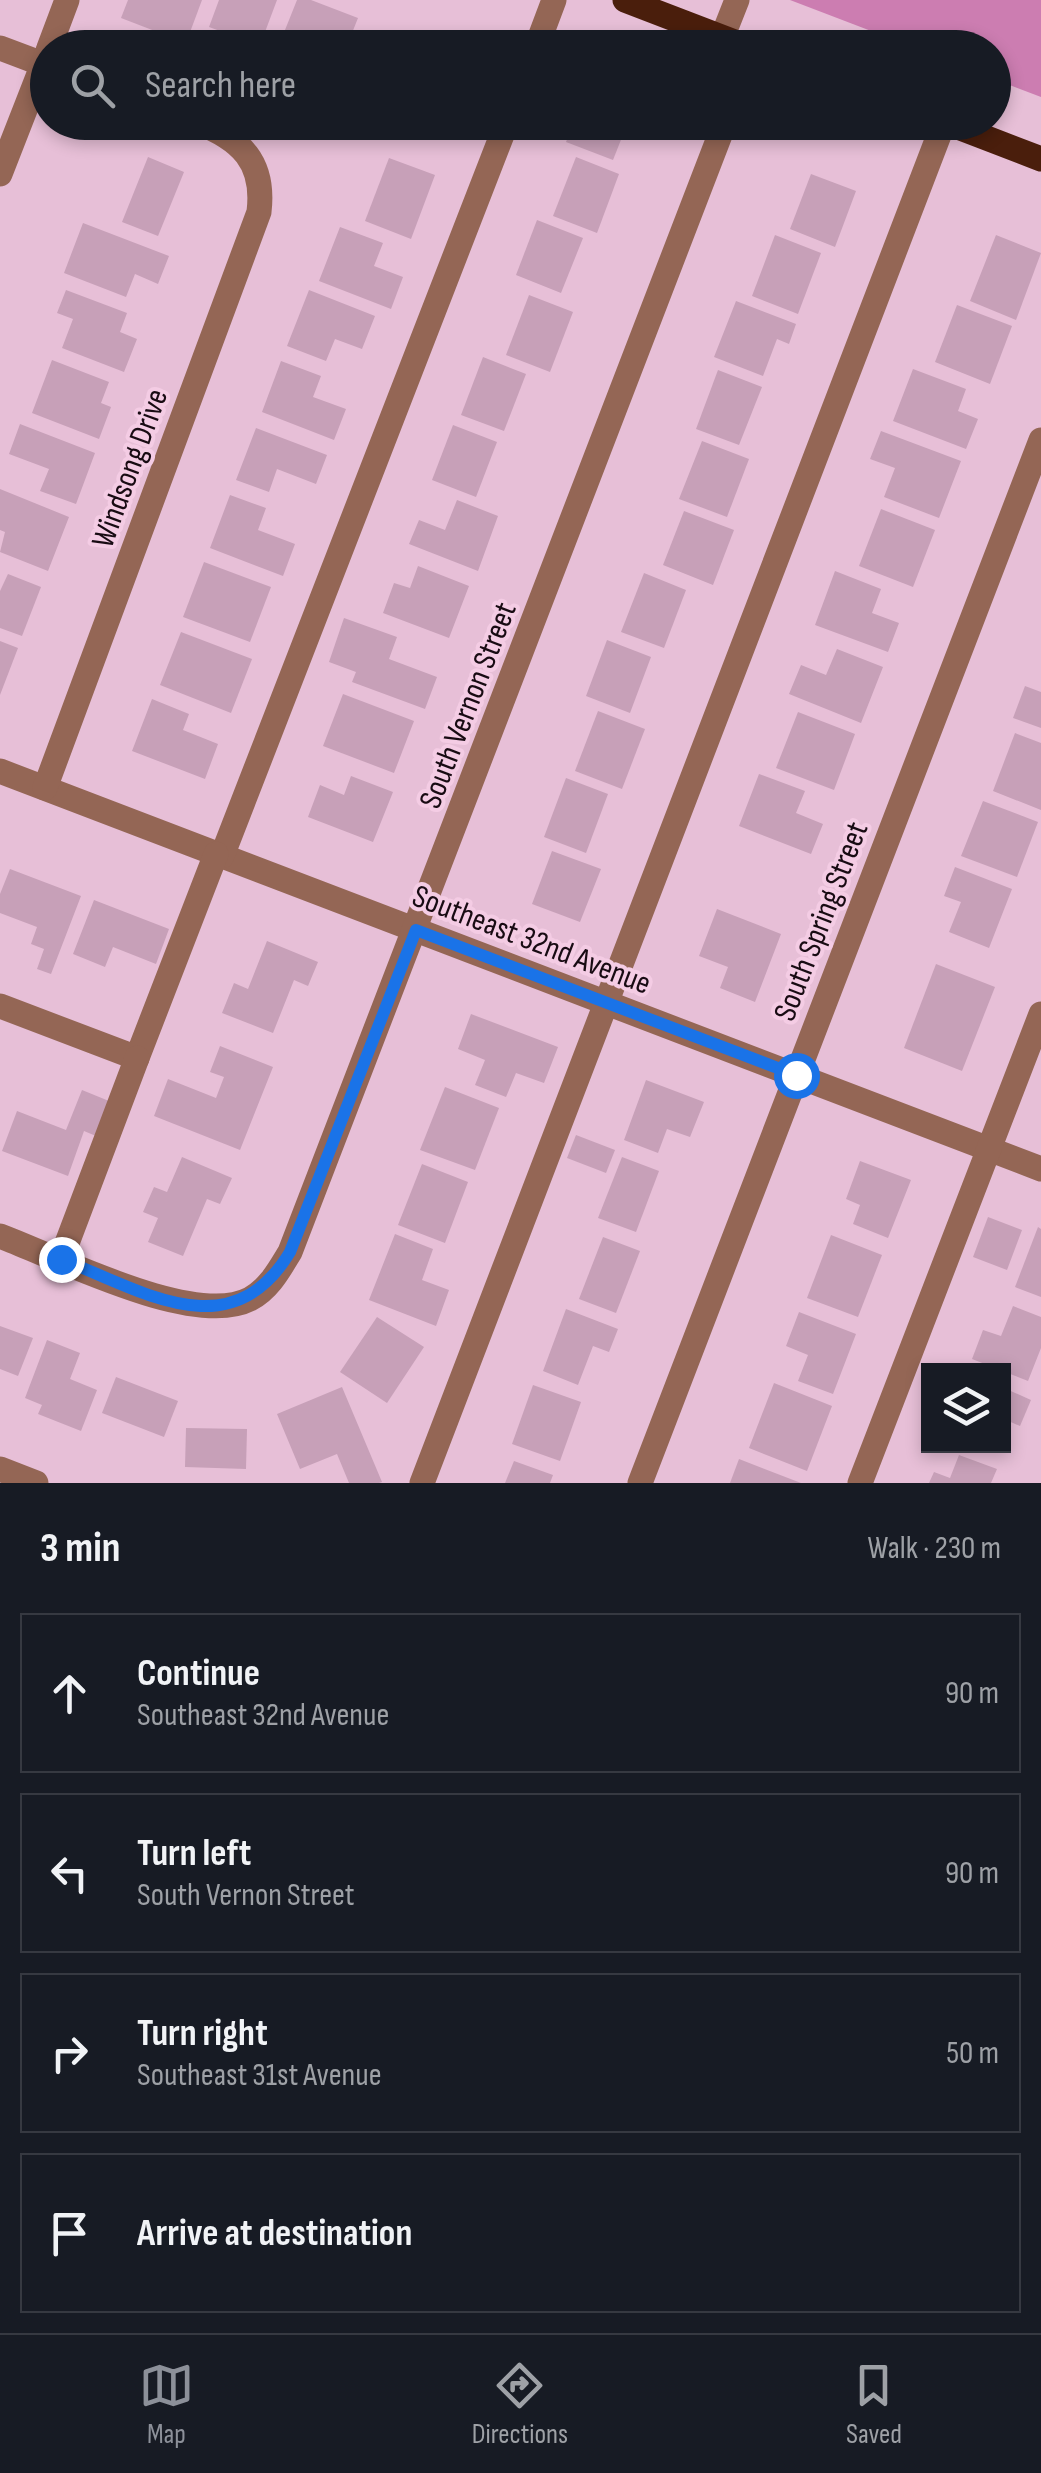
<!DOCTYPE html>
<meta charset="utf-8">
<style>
body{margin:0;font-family:"Sofia Sans Condensed",sans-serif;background:#242831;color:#f1f3f6}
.controls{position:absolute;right:30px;bottom:30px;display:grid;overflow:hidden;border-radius:0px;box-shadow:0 5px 15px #0003}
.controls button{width:90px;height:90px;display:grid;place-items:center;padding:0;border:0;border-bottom:2px solid #363941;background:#171b24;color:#f1f3f6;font:50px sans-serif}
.stop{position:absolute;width:30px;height:30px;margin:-22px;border:8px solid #1a73e8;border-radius:50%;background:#fff}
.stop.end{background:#1a73e8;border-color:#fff;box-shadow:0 2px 10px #0008}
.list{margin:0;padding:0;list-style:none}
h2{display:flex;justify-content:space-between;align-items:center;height:130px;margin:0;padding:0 40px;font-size:42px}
h2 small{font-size:32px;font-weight:400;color:#9ea1a6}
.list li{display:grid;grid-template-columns:65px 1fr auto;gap:30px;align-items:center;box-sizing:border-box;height:160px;margin:0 20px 20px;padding:0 20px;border:2px solid #363941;border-radius:0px}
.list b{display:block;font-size:38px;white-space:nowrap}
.list p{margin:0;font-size:32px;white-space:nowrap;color:#9ea1a6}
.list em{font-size:32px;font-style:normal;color:#9ea1a6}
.icon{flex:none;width:55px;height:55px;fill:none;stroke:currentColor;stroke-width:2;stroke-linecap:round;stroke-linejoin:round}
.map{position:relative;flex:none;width:1041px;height:1483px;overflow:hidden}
.search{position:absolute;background:#171b24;box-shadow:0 5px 15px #0003;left:30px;right:30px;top:30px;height:110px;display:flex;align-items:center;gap:25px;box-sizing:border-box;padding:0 35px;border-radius:55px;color:#9ea1a6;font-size:38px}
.sheet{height:850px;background:#171b24}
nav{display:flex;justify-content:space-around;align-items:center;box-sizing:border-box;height:140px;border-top:2px solid #363941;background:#171b24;font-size:28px;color:#9ea1a6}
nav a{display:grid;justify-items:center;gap:5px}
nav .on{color:#8c9099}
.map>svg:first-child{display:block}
</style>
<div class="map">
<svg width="1041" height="1483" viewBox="0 0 1041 1483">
<rect width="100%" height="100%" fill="#e7bfd7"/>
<!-- green -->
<polygon fill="#cc7db1" points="790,0 1041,0 1041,97 994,79 994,48 913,47"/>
<!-- building -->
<g fill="#c7a0b8">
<polygon points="128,0 202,0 186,43 121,18"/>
<polygon points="219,0 277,0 259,48 226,48 231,35 209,27"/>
<polygon points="297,0 311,0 358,18 346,48 309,48 283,35"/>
<polygon points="574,122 628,122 613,160 566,142"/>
<polygon points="148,157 184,172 158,236 122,222"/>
<polygon points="576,157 619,174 597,233 553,216"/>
<polygon points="389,158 435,175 411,239 365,221"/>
<polygon points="811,174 856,191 835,247 790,229"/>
<polygon points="537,220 583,238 561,293 516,275"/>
<polygon points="83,223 169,256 158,284 135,274 126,297 64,273"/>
<polygon points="340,227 383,243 374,266 403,277 391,309 319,281"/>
<polygon points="775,235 821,253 798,314 752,296"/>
<polygon points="996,235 1041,253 1016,320 970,301"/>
<polygon points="66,290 127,313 120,332 137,339 124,372 62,348 73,319 57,313"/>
<polygon points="309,290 375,316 362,349 335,339 326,361 287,346"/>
<polygon points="529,295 573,312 550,372 506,355"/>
<polygon points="736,301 796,324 789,344 777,339 763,376 714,357"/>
<polygon points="957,305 1012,326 990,384 935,362"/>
<polygon points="483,357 526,374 504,431 461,415"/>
<polygon points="52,360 109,382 101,403 111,407 99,439 32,413"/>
<polygon points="281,361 321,376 313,397 346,409 334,440 262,412"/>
<polygon points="913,369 966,389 958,411 978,419 966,449 893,421"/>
<polygon points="718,370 762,387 739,445 696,429"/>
<polygon points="20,424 95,453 76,504 40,491 49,469 9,454"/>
<polygon points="453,425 497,442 476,497 432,480"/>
<polygon points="256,428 327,455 316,484 277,469 269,492 236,480"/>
<polygon points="881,431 961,461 939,518 884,497 895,468 870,459"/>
<polygon points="702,441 749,459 727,517 679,499"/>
<polygon points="0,489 69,517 48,571 0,552 5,532 0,530"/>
<polygon points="230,495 266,508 258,530 295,544 283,576 210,548"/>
<polygon points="457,500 498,516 478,571 409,544 419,520 445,530"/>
<polygon points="881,509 935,530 913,587 859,566"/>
<polygon points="684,511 734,530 713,585 663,565"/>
<polygon points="204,562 271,587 250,642 183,617"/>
<polygon points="418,566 469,586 449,638 383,613 394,583 410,588"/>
<polygon points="835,571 881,589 872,613 899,623 888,652 815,625"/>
<polygon points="644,573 686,590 664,648 621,632"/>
<polygon points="8,574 41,587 22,636 0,628 0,591"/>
<polygon points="344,618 397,637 389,659 437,677 425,709 352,682 356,672 329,662"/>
<polygon points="181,632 252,659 231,713 160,685"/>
<polygon points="607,640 651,657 630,713 586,696"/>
<polygon points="0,641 18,648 0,695"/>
<polygon points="837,649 883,667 861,723 789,694 801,665 826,675"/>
<polygon points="1025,686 1041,692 1041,728 1013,718"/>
<polygon points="343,694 414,721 394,773 323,746"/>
<polygon points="152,699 189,714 183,730 218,744 205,779 132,751"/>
<polygon points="598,711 645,729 622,789 575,771"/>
<polygon points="798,712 855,734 834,790 776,768"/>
<polygon points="1015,733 1041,743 1041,810 993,791"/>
<polygon points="759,774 805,791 796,813 823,824 811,854 739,826"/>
<polygon points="351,776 393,792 373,842 308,817 320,785 344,795"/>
<polygon points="566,778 608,794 586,853 544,837"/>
<polygon points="983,801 1038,822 1017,877 961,856"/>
<polygon points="552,851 601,869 580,922 532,904"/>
<polygon points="955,867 1012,889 989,948 949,932 961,902 944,896"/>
<polygon points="10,869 81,896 51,974 37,969 44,949 31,944 37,927 0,913 0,894"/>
<polygon points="94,900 169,929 156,964 113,947 105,967 73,954"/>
<polygon points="717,909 781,934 755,1002 720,988 728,967 699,956"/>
<polygon points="267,941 318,962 308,986 294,980 273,1033 222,1013 234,983 248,989"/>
<polygon points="936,964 995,987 962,1071 904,1048"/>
<polygon points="471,1014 558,1047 544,1083 516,1073 506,1097 475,1085 485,1060 458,1049"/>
<polygon points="220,1046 273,1067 240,1150 154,1116 168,1079 216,1098 224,1077 210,1072"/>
<polygon points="646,1080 704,1102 690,1137 667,1129 658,1153 624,1140"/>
<polygon points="445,1087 499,1108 475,1170 420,1150"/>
<polygon points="82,1090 109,1101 96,1136 84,1131 68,1176 2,1151 17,1111 66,1130"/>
<polygon points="576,1135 615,1150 606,1173 567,1158"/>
<polygon points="182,1157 232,1178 220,1204 207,1199 183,1256 148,1242 158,1218 143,1212 154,1187 167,1192"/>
<polygon points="622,1157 659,1171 636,1232 598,1218"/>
<polygon points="860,1161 911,1180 888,1238 853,1224 860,1205 846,1199"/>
<polygon points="422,1164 468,1182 445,1243 398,1225"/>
<polygon points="988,1217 1022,1230 1007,1270 973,1257"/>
<polygon points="1038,1227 1041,1229 1041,1297 1015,1287"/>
<polygon points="395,1234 433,1249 422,1280 449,1290 436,1326 369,1300"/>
<polygon points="831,1235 882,1255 858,1317 807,1298"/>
<polygon points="603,1237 640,1251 616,1313 579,1299"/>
<polygon points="1013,1306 1041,1317 1041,1348 1028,1381 972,1359 983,1330 1001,1336"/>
<polygon points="566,1309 618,1329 609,1352 593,1346 578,1385 543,1371"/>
<polygon points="799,1312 856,1334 833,1394 798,1381 808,1355 786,1346"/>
<polygon points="377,1317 424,1347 387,1403 340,1372"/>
<polygon points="0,1326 33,1338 18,1376 0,1369"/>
<polygon points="47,1340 80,1353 70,1379 97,1390 81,1431 38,1414 42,1405 25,1398"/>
<polygon points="116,1377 178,1401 164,1437 102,1413"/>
<polygon points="774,1383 832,1406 807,1471 749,1448"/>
<polygon points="533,1385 581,1402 560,1461 512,1444"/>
<polygon points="342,1387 382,1482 379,1483 349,1483 337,1454 300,1469 277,1414"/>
<polygon points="1004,1388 1031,1400 1020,1426 1004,1419"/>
<polygon points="186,1428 247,1429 246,1469 185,1467"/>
<polygon points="959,1455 997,1469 991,1483 929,1483 934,1472 950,1478"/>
<polygon points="739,1459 801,1483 730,1483"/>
<polygon points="514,1461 553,1475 550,1483 505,1483"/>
</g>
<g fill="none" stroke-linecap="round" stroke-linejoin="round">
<!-- minor -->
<g stroke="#946655" stroke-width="25">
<polyline points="722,38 737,0"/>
<polyline points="0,48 48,66"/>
<polyline points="49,48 67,0"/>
<polyline points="536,48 554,0"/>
<polyline points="0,174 48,51"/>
<polyline points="0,771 1041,1169"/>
<path d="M45,788L259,212C265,162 241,139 197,122"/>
<polyline points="222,856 507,122"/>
<polyline points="0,1006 137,1058 216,854"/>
<path d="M0,1236C59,1258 194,1328 250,1299C269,1289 279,1270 290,1252L725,122"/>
<polyline points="61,1259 137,1058"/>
<polyline points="0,1469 36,1483"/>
<polyline points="422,1483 944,122"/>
<polyline points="640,1483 1041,440"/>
<polyline points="860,1483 1041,1014"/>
</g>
<!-- major -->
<g stroke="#4a1e0c" stroke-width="25">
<polyline points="625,0 750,48"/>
<polyline points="945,122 1041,159"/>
</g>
</g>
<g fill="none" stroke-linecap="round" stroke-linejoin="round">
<!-- route -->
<path stroke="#1a73e8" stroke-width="12" d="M61,1259C143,1291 231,1350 290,1252L416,930L796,1075"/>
</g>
<g text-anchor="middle" stroke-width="8" stroke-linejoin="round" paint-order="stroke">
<!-- street labels -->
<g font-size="32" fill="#180b13" stroke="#f4cce4">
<text transform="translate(129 468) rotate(-70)" y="11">Windsong Drive</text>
<text transform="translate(467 705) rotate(-69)" y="11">South Vernon Street</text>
<text transform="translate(820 921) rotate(-69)" y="11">South Spring Street</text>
<text transform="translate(532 939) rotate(21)" y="11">Southeast 32nd Avenue</text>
</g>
</g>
</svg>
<div class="controls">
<button><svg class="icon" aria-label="layers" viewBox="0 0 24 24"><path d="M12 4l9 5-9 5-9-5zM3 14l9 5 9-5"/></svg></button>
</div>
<div class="stop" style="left:796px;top:1075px"></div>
<div class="stop end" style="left:61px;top:1259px"></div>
<div class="search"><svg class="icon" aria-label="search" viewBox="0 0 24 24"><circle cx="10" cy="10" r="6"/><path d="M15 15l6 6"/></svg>Search here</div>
</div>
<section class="sheet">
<h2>3 min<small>Walk · 230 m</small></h2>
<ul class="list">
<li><svg class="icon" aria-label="ahead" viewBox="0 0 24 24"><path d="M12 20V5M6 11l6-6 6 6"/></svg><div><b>Continue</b><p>Southeast 32nd Avenue</p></div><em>90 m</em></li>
<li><svg class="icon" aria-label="left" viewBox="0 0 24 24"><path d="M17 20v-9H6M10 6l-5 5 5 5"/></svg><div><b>Turn left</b><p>South Vernon Street</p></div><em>90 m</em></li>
<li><svg class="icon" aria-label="right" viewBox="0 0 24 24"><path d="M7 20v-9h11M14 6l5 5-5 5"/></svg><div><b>Turn right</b><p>Southeast 31st Avenue</p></div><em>50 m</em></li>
<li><svg class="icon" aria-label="arrive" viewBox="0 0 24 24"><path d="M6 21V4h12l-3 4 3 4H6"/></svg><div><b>Arrive at destination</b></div></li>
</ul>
</section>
<nav>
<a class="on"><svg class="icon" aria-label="map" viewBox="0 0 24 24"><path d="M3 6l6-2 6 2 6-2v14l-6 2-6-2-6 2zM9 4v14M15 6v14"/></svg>Map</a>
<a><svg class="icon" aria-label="directions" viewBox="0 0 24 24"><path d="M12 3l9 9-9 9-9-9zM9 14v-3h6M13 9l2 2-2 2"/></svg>Directions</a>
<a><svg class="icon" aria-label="saved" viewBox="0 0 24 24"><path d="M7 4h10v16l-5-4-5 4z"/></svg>Saved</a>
</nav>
